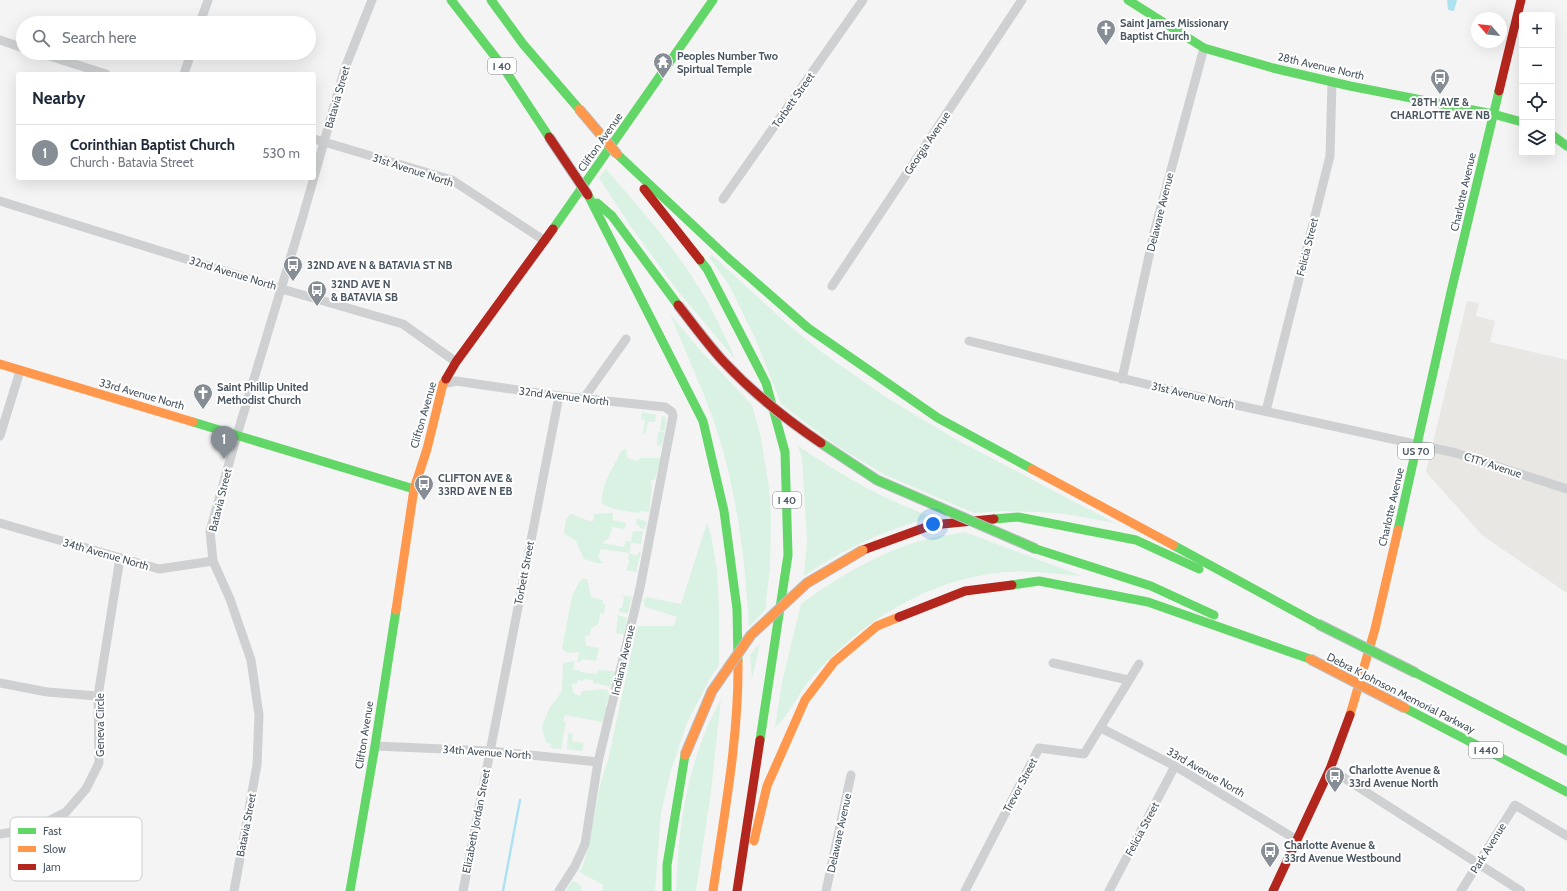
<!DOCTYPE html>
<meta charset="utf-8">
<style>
body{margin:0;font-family:Cabin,sans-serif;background:#f2f2f3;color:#1f2937}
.controls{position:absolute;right:12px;top:12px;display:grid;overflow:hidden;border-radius:4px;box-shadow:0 4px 16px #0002}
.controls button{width:36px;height:36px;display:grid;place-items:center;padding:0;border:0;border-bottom:1px solid #e0e1e3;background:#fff;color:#1f2937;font:20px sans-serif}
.compass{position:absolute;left:1471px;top:12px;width:36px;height:36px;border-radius:50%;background:#fff;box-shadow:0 4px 16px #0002;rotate:298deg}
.you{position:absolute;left:933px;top:524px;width:14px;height:14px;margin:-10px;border:3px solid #fff;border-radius:50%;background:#1a73e8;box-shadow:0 0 0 6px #1a73e833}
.badge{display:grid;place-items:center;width:26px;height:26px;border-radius:50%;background:#868d94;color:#fff;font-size:13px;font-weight:700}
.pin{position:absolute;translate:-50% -33px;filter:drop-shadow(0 1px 2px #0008)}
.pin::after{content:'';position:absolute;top:21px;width:14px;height:12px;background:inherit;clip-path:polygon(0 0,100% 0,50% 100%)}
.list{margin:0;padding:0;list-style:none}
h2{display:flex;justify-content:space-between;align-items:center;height:52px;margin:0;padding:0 16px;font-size:17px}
h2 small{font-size:13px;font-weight:400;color:#747a83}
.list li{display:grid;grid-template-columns:26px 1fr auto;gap:12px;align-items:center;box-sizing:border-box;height:56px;padding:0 16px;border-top:1px solid #e0e1e3}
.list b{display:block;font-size:15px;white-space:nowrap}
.list p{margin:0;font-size:13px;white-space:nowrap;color:#747a83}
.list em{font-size:13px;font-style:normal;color:#747a83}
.icon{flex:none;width:22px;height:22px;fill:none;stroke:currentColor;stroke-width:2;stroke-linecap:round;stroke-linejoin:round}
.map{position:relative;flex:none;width:1567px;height:891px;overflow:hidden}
.search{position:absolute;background:#fff;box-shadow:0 4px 16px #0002;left:16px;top:16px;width:300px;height:44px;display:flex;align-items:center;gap:10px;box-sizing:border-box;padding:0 14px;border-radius:22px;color:#747a83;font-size:15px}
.panel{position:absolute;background:#fff;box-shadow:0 4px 16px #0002;left:16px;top:72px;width:300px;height:108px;border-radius:4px}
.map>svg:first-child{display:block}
</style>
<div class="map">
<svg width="1567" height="891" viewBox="0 0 1567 891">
<rect width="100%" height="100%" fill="#f4f4f4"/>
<!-- commercial -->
<polygon fill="#e8e7e3" points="1467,301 1479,303 1476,316 1495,321 1490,342 1567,360 1567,593 1483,536 1426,472"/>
<!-- green -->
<g fill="#d9f2e3">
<path d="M606,169C650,220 690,264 720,326C725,337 731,348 735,359L677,290L632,228L599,178Z"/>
<polygon points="712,255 786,323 823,353 884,396 957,440 1115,523 1065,514 1040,512 1002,511 974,513 883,474 834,444 781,404 756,340 729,285 709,257"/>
<path d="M670,314L700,350L752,405L761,438L769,488L771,518L770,568L765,610L749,627C745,556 736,483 712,416C699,381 684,348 670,314Z"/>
<polygon points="642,412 656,415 655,422 648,422 646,433 643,433 645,420 641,419"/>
<polygon points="662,416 666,417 665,431 660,430"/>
<polygon points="660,431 665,433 662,445 657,446 658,433"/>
<path d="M798,446C841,475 884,500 933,517C885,530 845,548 804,576L807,540L802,458Z"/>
<path d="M626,449L627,458L636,461L642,458H661L655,480H651L652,489L649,512L641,511L638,513L614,509L602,504C602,480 612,472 621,451Z"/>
<path d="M613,513V520L626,523L624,529L612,527L609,538L602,543L624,547L626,541L631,542L633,531H643L641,544L631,543L629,553L637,556L639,551L641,552L636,572L626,570L630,560L628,559L629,553L601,549L598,557L603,563H597L584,559L576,541L564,533L566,520L570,514C578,515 584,521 593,521L594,514Z"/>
<polygon points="637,518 647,522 645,529 640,528 639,525 636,524"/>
<path d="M707,523L711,535L717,570L719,608V665L709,680L687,723L671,770L661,813L655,891H602L603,885L578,871L581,870C595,835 594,796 608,761L637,626H673L677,617L645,607L643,600L646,597L681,604Z"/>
<path d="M965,532L1082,576C1058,574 1032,570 1006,572C930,578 863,620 813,676C799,692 790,714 775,728L782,682L801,604C837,577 882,551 926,539C939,535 953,535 965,532Z"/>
<polygon points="581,579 587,579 591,597 603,600 602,604 605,604 604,614 600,613 599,623 591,629 590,635 585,636 586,646 599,648 596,661 582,659 581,662 577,662 579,652 568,653 562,649 572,596"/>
<polygon points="621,595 632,597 628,613 619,612 619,608 622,608 624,597"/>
<polygon points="618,615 627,618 624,635 616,633"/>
<polygon points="760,643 752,679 750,655"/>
<polygon points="575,661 573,670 580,670 580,672 597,674 598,670 615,671 612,687 593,683 593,680 584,679 584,681 578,680 577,684 572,683 573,693 580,696 582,691 602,689 608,690 609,697 605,706 612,708 608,723 565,715 563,721 566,721 561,749 550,748 552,744 546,743 542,727 549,709 562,691 563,663"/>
<path d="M721,699L711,792L696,891H676C678,824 688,759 721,699Z"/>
<polygon points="568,733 573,734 572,741 584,743 582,751 567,749"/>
<polygon points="572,881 578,883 582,887 581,891 566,891"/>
</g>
<!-- water -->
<polygon fill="#aee2f0" points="1447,0 1457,0 1454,11 1448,10"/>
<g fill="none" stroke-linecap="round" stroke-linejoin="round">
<!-- stream -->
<polyline stroke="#aee2f0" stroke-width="2.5" points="503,891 520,800"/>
<!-- street -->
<g stroke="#ced0d2" stroke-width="9">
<polyline points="200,23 208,0"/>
<polyline points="0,40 23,48"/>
<polyline points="40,53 106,74"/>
<polyline points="184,74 191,53"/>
<polyline points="314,139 452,180 545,241"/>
<polyline points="723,199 863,0"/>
<polyline points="0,201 282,289 403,324 456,362"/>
<polyline points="832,286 1022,0"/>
<polyline points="969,341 1195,396 1456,453 1567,489"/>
<polyline points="1122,379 1154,233 1204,48"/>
<polyline points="443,384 456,381 559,396 665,407 672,412 673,416 640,588 598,762 585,844 575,866 559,891"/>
<polyline points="584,398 626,339"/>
<polyline points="1266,411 1330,156 1332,82"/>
<polyline points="0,436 20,371"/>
<polyline points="0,523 159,569 213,561"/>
<polyline points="1053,663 1128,680"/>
<polyline points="0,683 47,692 98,696"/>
<polyline points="1101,728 1175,766 1297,840"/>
<polyline points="375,746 490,751 598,762"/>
<polyline points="1330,769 1521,891"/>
<polyline points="0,834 33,829 66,812 86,789 99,763 98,696 120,558"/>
<polyline points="234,891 257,765 259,715 251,660 230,599 213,561 210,531 237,435 303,216 345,68 372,0"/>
<polyline points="463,891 559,396"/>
<polyline points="826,891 851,775"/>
<polyline points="965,891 1039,748 1084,754 1139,664"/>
<polyline points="1109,891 1175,766"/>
<polyline points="1461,891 1515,805 1567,836"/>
</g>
<!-- fast -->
<g stroke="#63d668" stroke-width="9">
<polyline points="451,0 503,67 549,137"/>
<polyline points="491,0 523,44 579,109"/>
<polyline points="1128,0 1204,48 1273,68 1350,86 1493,114 1522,122"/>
<polyline points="1552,135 1567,146"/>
<polyline points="617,154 729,259 808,328 938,418 1032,469"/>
<polyline points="588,195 703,421 724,511 737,609 738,661"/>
<polyline points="597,203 612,216 678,305"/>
<polyline points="553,229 713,0"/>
<polyline points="700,260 707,269 766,383 785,452 788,555 760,740"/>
<polyline points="193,422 414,489"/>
<polyline points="994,519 1018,517 1136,540 1199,569"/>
<polyline points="1398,530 1451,292 1499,91"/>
<polyline points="1173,545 1318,624"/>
<polyline points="1036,549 1151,586 1214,615"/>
<polyline points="1012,585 1039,581 1148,602 1310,659"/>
<polyline points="1416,673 1567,751"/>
<polyline points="1405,708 1567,792"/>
<polyline points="350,891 375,746 396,610"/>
<polyline points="667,891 667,865 685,755"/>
</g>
<!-- slow -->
<g stroke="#ff974d" stroke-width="9">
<polyline points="0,364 193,422"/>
<polyline points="1032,469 1173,545"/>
<polyline points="396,610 414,489 427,449 443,384 446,379"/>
<polyline points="1350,715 1375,629 1398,530"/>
<polyline points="754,841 767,786 805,700 834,662 877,626 899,617"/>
<path d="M713,891C724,815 739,738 738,661"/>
</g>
<!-- jam -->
<g stroke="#b3261e" stroke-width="9">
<polyline points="1499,91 1521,0"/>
<polyline points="644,189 700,260"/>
<polyline points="446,379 456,362 553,229"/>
<polyline points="863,550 932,525 994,519"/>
<polyline points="899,617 965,591 1012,585"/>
<polyline points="737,891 760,740"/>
<polyline points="1273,891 1330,769 1350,715"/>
</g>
<defs>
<g id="fast-bridge">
<polyline points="821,443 877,480 1036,549"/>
<polyline points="1318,624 1416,673"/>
</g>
<g id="slow-bridge">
<polyline points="579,109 617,154"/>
<polyline points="1310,659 1405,708"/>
<polyline points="685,755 712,691 751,635 807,583 863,550"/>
</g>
<g id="jam-bridge">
<polyline points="549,137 588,195"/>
<path d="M678,305C693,324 708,345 724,362C753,393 787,420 821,443"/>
</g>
</defs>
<!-- fast-bridge casing -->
<use href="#fast-bridge" stroke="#b9bec3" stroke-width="11" stroke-linecap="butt"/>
<!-- slow-bridge casing -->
<use href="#slow-bridge" stroke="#b9bec3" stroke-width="11" stroke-linecap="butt"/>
<!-- jam-bridge casing -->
<use href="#jam-bridge" stroke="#b9bec3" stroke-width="11" stroke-linecap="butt"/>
<!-- fast-bridge -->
<use href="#fast-bridge" stroke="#63d668" stroke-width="9"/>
<!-- slow-bridge -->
<use href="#slow-bridge" stroke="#ff974d" stroke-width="9"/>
<!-- jam-bridge -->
<use href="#jam-bridge" stroke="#b3261e" stroke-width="9"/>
</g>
<!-- icons -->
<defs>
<symbol id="church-pin" viewBox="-11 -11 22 30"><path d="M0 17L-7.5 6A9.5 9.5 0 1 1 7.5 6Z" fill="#868d94" stroke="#fff"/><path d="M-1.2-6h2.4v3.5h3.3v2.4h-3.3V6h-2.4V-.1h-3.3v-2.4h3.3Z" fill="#fff"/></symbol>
<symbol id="temple-pin" viewBox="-11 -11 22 30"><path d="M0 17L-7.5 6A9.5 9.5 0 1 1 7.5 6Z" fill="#868d94" stroke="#fff"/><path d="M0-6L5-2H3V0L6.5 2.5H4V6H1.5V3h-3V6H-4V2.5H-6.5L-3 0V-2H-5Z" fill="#fff"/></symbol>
<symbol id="bus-pin" viewBox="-11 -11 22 30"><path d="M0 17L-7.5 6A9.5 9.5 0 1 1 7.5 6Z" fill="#868d94" stroke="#fff"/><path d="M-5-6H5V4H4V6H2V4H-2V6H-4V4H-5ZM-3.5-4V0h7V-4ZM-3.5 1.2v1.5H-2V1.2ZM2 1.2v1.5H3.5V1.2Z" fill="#fff"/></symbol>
</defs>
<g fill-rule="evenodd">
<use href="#church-pin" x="1095" y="18" width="22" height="30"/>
<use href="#temple-pin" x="652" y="51" width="22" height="30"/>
<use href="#bus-pin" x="1429" y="67" width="22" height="30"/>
<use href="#bus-pin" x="282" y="254" width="22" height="30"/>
<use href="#bus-pin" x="306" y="279" width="22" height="30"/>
<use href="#church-pin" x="192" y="382" width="22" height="30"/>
<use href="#bus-pin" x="413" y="473" width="22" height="30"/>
<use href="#bus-pin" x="1324" y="765" width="22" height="30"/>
<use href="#bus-pin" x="1259" y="840" width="22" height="30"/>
</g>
<g text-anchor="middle" stroke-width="4" stroke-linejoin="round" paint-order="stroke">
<!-- shield labels -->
<g fill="#fff" stroke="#808990" stroke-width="1">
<rect x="488" y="58" width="28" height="16" rx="3"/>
<rect x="1398" y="443" width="36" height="16" rx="3"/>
<rect x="773" y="492" width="28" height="16" rx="3"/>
<rect x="1469" y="742" width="34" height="16" rx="3"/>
</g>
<g font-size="10" font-weight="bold" fill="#4a5661">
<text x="502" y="70">I 40</text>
<text x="1416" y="455">US 70</text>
<text x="787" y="504">I 40</text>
<text x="1486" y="754">I 440</text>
</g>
<!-- poi labels -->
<g font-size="11" font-weight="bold" fill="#4a5661" stroke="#fff" text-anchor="start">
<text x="1120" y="27">Saint James Missionary<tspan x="1120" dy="13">Baptist Church</tspan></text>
<text x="677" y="60">Peoples Number Two<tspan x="677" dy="13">Spirtual Temple</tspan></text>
<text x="1440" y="106" text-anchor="middle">28TH AVE &amp;<tspan x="1440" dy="13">CHARLOTTE AVE NB</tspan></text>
<text x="307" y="269">32ND AVE N &amp; BATAVIA ST NB</text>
<text x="331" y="288">32ND AVE N<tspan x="331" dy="13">&amp; BATAVIA SB</tspan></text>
<text x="217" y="391">Saint Phillip United<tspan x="217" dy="13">Methodist Church</tspan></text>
<text x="438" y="482">CLIFTON AVE &amp;<tspan x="438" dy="13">33RD AVE N EB</tspan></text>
<text x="1349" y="774">Charlotte Avenue &amp;<tspan x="1349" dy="13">33rd Avenue North</tspan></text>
<text x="1284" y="849">Charlotte Avenue &amp;<tspan x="1284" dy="13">33rd Avenue Westbound</tspan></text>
</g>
<!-- street labels -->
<g font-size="11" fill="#4a5661" stroke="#fff">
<text transform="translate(1321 66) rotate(13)" y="4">28th Avenue North</text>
<text transform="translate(337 97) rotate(-74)" y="4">Batavia Street</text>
<text transform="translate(793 100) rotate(-55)" y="4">Torbett Street</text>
<text transform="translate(600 142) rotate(-55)" y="4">Clifton Avenue</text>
<text transform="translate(927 143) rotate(-56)" y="4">Georgia Avenue</text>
<text transform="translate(413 170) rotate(18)" y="4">31st Avenue North</text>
<text transform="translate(1463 192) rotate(-77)" y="4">Charlotte Avenue</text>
<text transform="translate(1160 212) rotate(-76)" y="4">Delaware Avenue</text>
<text transform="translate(1307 247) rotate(-76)" y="4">Felicia Street</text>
<text transform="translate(233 273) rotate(17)" y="4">32nd Avenue North</text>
<text transform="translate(142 394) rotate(16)" y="4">33rd Avenue North</text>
<text transform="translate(1193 395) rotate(13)" y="4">31st Avenue North</text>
<text transform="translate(564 396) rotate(7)" y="4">32nd Avenue North</text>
<text transform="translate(423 415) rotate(-74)" y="4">Clifton Avenue</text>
<text transform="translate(1493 465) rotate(18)" y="4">C1TY Avenue</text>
<text transform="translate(220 500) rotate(-76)" y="4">Batavia Street</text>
<text transform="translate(1391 507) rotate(-77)" y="4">Charlotte Avenue</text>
<text transform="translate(106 554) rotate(16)" y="4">34th Avenue North</text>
<text transform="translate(524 573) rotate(-79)" y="4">Torbett Street</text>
<text transform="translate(623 660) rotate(-77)" y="4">Indiana Avenue</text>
<text transform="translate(1401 693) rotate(27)" y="4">Debra K Johnson Memorial Parkway</text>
<text transform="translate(100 725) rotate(-90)" y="4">Geneva Circle</text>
<text transform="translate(364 735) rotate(-81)" y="4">Clifton Avenue</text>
<text transform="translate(487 752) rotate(4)" y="4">34th Avenue North</text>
<text transform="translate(1206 772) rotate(30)" y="4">33rd Avenue North</text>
<text transform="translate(1020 785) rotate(-62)" y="4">Trevor Street</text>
<text transform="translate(476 821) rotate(-79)" y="4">Elizabeth Jordan Street</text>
<text transform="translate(246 825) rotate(-79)" y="4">Batavia Street</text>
<text transform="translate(1142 829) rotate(-62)" y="4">Felicia Street</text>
<text transform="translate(839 833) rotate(-78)" y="4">Delaware Avenue</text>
<text transform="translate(1488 848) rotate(-58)" y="4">Park Avenue</text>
</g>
</g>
<!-- legend -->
<rect x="10" y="817" width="132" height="64" rx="6" fill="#fff" stroke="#c9ccd0" stroke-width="1"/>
<rect x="18" y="828" width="18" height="6" fill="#63d668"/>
<rect x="18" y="846" width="18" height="6" fill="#ff974d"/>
<rect x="18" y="864" width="18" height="6" fill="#b3261e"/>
<g font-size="11" fill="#4a5661">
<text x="43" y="835">Fast</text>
<text x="43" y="853">Slow</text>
<text x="43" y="871">Jam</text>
</g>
</svg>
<div class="controls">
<button>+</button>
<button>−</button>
<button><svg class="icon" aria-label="locate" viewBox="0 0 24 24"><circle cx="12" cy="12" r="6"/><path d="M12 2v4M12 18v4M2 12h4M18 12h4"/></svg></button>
<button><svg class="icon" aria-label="layers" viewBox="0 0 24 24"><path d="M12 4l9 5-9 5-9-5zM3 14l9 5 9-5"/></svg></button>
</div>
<svg class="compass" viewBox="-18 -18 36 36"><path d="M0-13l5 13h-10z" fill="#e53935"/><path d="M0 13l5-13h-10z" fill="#747a83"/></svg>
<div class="you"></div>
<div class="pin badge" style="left:224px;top:459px">1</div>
<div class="search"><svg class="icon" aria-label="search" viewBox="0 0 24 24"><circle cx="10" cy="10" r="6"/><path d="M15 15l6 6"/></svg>Search here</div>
<section class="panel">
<h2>Nearby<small></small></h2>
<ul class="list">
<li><span class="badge">1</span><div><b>Corinthian Baptist Church</b><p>Church · Batavia Street</p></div><em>530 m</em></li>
</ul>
</section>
</div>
